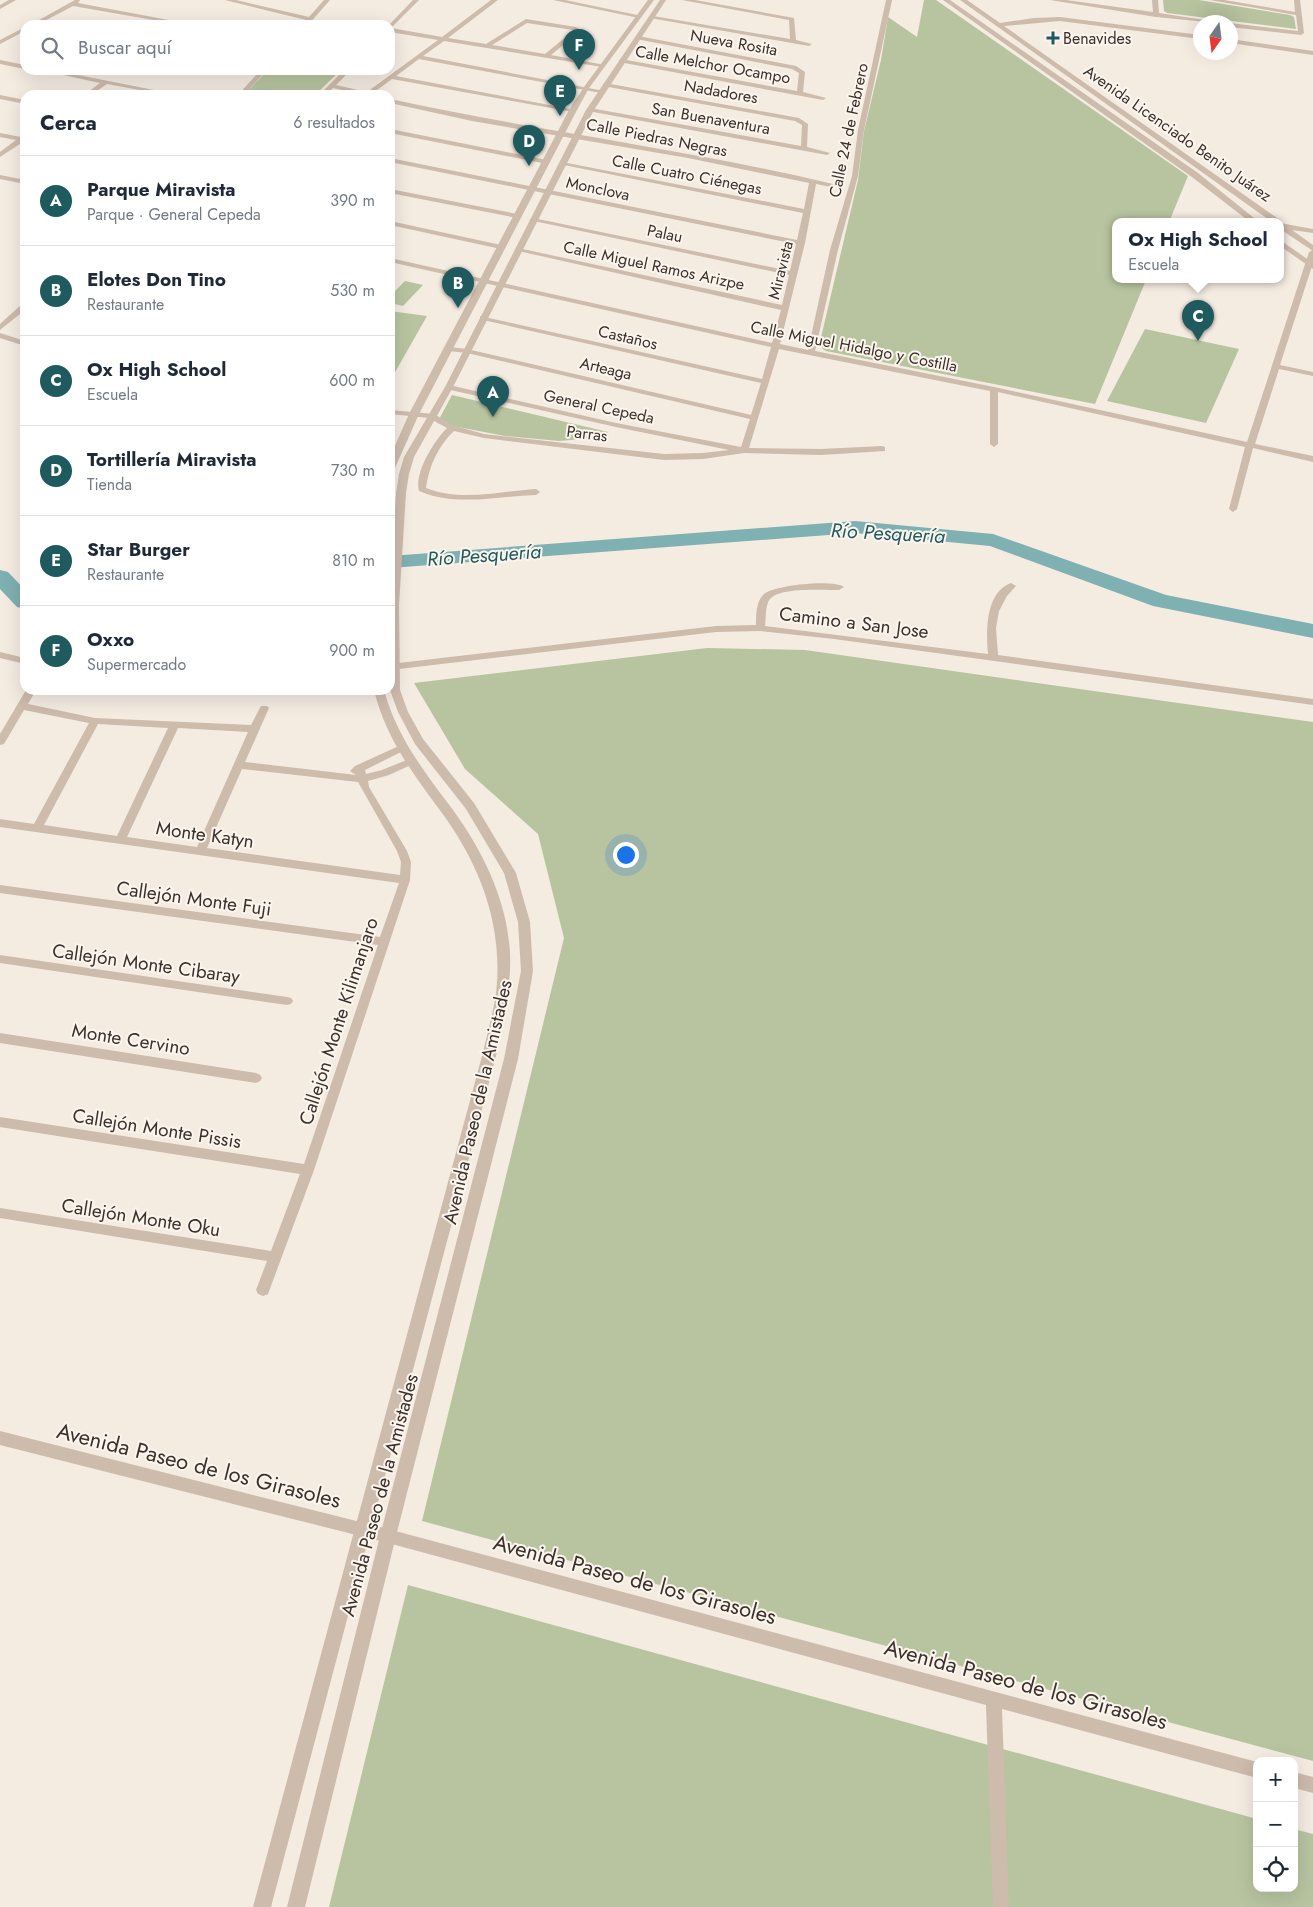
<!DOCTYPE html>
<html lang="es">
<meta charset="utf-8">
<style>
body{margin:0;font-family:Jost,sans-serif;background:#f2f2f3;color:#1f2937}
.controls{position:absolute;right:15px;bottom:15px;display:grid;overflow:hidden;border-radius:10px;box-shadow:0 5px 20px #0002}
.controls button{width:45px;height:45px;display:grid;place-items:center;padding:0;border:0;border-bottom:1px solid #e0e1e3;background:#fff;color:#1f2937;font:25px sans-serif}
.compass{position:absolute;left:1193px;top:15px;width:45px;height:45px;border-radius:50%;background:#fff;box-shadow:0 5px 20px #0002;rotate:194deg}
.you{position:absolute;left:625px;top:854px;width:18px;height:18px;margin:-12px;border:4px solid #fff;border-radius:50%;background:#1a73e8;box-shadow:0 0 0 8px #1a73e833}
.badge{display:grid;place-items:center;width:32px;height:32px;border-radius:50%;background:#1f5a5e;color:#fff;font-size:16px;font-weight:700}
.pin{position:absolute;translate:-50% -41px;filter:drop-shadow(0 1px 2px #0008)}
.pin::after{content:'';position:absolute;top:26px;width:18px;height:15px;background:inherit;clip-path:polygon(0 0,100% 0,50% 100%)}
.popup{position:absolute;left:1112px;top:218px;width:172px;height:65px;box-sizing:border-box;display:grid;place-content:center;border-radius:10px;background:#fff;filter:drop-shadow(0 1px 4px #0005);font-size:16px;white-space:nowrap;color:#747a83}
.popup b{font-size:19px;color:#1f2937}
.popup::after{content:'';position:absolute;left:50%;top:100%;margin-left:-10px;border:10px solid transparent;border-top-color:#fff}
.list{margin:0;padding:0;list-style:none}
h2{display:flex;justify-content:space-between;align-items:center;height:65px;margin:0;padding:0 20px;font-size:21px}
h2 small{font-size:16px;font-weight:400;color:#747a83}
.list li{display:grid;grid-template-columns:32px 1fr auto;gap:15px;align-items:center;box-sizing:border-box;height:90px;padding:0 20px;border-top:1px solid #e0e1e3}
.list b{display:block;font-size:19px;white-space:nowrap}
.list p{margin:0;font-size:16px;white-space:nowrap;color:#747a83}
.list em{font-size:16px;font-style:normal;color:#747a83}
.icon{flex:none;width:28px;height:28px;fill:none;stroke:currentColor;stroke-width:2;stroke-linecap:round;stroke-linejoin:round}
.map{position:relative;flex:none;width:1313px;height:1907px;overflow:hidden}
.search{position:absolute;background:#fff;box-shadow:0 5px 20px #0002;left:20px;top:20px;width:375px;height:55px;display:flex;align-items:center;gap:12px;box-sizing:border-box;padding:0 18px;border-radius:15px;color:#747a83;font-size:19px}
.panel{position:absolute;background:#fff;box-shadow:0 5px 20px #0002;left:20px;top:90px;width:375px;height:605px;border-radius:15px}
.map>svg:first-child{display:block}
</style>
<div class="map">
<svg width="1313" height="1907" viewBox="0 0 1313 1907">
<rect width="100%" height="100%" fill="#f4ebe1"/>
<!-- green -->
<g fill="#b8c4a0">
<polygon points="924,0 936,0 1188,176 1169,222 1116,222 1116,280 1146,280 1095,404 826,351 819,346 858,180 864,131 881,60 888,17 917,37"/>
<polygon points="1163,0 1199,0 1290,15 1294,17 1296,29 1167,13 1164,11"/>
<polygon points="268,70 341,70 315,95 245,94"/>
<polygon points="405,281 423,285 403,306 390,303 390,296"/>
<polygon points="390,311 427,316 390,381"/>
<polygon points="1145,329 1239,349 1206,423 1107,401"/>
<polygon points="452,395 608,432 604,437 559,441 505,436 437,423"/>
<polygon points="707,648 805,650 1313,722 1313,1761 422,1521 564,938 538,834 465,769 414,683"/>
<polygon points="408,1585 1257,1819 1257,1888 1294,1888 1294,1829 1313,1834 1313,1907 329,1907"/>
</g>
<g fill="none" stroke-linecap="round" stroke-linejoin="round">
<!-- river -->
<g fill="#7fb0b2" fill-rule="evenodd">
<polygon points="855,521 993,534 1166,595 1313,624 1313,638 1153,606 990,546 855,533 390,568 390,556"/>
<polygon points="0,570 8,572 25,590 25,609 17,607 0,589"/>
</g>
<!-- minor -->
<g fill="#cdbbac" fill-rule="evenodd">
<polygon points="9,0 16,0 0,9 0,5"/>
<polygon points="75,0 80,0 78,3 195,25 182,25 73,6 37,25 30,25"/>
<polygon points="225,0 236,0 309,17 324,0 330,0 308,25 302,25 306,20"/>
<path d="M413,0H419L391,28L442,37L491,0H498L448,38L486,44L526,19L576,27L579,29L578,33L551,55L605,65L602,67L444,41L423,56L604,91L601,93L419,59L396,76L576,110L573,112L392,79L373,93L375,95H363L333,88L326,95H319L344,70H351L336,85L367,92L438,40L390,32L389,25ZM527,23L573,30V31L545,54L492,45Z"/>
<polygon points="553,0 565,0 642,16 639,18"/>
<polygon points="682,0 695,0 794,18 796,40 812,44 809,46 650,18 653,16 790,39 789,20"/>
<path d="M886,0H892L864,130L858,176L838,250L815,351L994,387L1247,442L1309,252L1313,250V263L1280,365L1313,372V376L1279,369L1255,444L1313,456V462L1253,448L1237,509L1233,512L1229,509L1245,447L998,392V444L994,447L990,444V391L779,349L749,448L821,449L882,446L885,447V451L821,455L744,453L703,459L664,460L484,438L454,431C438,446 429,466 426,488C461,502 500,491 536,489L540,492L536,495C496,496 457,507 419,491C414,473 434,441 447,428L429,418L390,414V410L434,414L455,426L484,434L664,454L703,453L729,450L616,427L446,389L445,387L449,385L616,423L741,447L750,419L467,353L449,351L445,349L449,347L467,349L751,415L761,383L483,320H480V316L762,379L771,347L390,262V258L772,343L781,310L514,250L518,248L782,305L789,275L529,220L533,218L790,271L796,244L390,162V158L797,240L803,213L559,164L562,162L804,209L809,183L688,158L472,121L390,103V99C537,131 687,149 833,184L834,185L831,187L816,184L805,243L780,344L808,350L830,250L852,176L858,130Z"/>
<polygon points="1050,0 1066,0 1153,12 1152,0 1158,0 1159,13 1218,22 1206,22 1156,17"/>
<polygon points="1210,0 1224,0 1295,12 1294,0 1300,0 1304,33 1301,35 1230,27 1230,23 1298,31 1296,15"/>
<polygon points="25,27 25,31 0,44 0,40"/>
<polygon points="638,36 796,66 805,72 803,92 826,98 823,100 619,62 619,60 621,59 797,91 799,73 792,69 636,39 635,38"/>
<polygon points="0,60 25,65 25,69 0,64"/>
<polygon points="40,70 53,70 179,95 166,95 107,84 91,95 84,95 100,83"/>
<polygon points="240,70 267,70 244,95 238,95 257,74"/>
<polygon points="605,83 799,118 808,124 807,147 830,153 827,155 588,111 587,110 590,108 801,146 802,125 795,121 603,86 603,84"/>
<polygon points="0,95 25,100 25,104 0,99"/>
<polygon points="390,129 547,160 550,162 547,164 390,133"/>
<polygon points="0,133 21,137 25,135 25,142 23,142 0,157 0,152 16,140 0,137"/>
<polygon points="0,175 25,180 25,184 0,179"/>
<polygon points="390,189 517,214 521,216 517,218 390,193"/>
<polygon points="390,221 501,245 505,247 501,249 390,225"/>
<polygon points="22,304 25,304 25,310 0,330 0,324"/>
<polygon points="0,333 25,341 25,346 0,338"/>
<path d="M1011,583L1016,586L1007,596L999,611L996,628L998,655L1313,699V705L834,639L760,631L716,632L390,670V664L716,626L756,625C756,616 756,602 763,595C772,585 834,579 844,587L839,590C824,590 779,587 770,599C765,605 766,618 765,626L988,654C986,633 985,592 1011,583Z"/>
<polygon points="0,652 25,658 25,664 0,658"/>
<path d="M26,690H36L28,704L95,718L251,725L261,706H267L269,708L245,762L356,775L350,771L355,766L401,745L405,746L406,748L405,750L365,770L366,774L382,770L409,759L414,762L413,764L389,775L368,781L369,787L407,851L411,862L410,880L314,1170L268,1294L263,1296L258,1294L256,1290L267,1261L0,1218V1208L271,1251L300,1174L0,1127V1117L304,1164L378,945L0,893V885L380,937L399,883L0,827V819L34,824L89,723L24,710L4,744L0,745V734ZM98,724L168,728L117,836L44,825ZM178,728L248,732L197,847L127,837ZM242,769L358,782L397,851L401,862L400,875L207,848Z"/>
<polygon points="0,955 287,997 291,998 293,1001 291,1004 287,1005 0,963"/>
<polygon points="0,1033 256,1073 260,1075 262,1078 260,1081 256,1083 0,1043"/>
<polygon points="0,1431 388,1529 1257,1762 1257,1778 1002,1709 1009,1907 993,1907 986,1705 388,1543 0,1445"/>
<polygon points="1294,1772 1313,1777 1313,1793 1294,1788"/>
</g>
<!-- tertiary -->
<g fill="#cdbbac" fill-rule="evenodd">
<polygon points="648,0 654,0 589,88 577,110 419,414 395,468 390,471 390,457 409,414 569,110 584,87"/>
<polygon points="660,0 666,0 594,110 453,387 414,457 409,474 406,493 399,605 400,690 408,712 423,739 474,803 516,873 530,922 533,971 518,1059 396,1536 305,1907 287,1907 380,1536 504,1059 521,971 518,922 504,873 466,809 415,744 398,712 390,690 390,587 396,493 399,474 404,457 445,387 586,110"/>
<polygon points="943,0 950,0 1198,173 1259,222 1250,222 1192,177"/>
<polygon points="960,0 967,0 1000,23 1034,18 1060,17 1200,35 1200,39 1060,21 1004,26 1280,220 1281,222 1280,223 1272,222"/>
<polygon points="1230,39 1313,51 1313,55 1230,43"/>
<polygon points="1280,223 1313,229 1313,233 1292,230 1313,245 1313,251 1280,229"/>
<polygon points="1280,240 1313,263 1313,269 1280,246"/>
<path d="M374,690H384C396,734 420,766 447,802C483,849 513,909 510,970C509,999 501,1027 496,1056L271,1907H253L482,1056C487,1035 493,1014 496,993C504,925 479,862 439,809C411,771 385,736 374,690Z"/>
</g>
</g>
<!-- markers -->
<path fill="#1f5a5e" stroke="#fbf5ee" stroke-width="2" d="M1050.5 30.5h5v5h5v5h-5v5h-5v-5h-5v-5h5z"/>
<g text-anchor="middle" stroke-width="4" stroke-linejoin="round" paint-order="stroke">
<!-- far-poi labels -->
<g font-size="16" fill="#3b302b" stroke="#fbf5ee" text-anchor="start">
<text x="1063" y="44">Benavides</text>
</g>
<!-- far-street labels -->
<g font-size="16" fill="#3b302b" stroke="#fbf5ee">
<text transform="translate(734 42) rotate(10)" y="6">Nueva Rosita</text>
<text transform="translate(713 64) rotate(10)" y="6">Calle Melchor Ocampo</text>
<text transform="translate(721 91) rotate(10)" y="6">Nadadores</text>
<text transform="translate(711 118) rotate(10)" y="6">San Buenaventura</text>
<text transform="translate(848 130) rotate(-78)" y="6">Calle 24 de Febrero</text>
<text transform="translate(1178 133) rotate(35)" y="6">Avenida Licenciado Benito Juárez</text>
<text transform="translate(657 137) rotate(11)" y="6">Calle Piedras Negras</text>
<text transform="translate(687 174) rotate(11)" y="6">Calle Cuatro Ciénegas</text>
<text transform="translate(598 188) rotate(12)" y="6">Monclova</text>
<text transform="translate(665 233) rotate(12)" y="6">Palau</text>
<text transform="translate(654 265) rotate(12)" y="6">Calle Miguel Ramos Arizpe</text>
<text transform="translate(780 270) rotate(-76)" y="6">Miravista</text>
<text transform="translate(628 337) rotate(13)" y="6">Castaños</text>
<text transform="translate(854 346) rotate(11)" y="6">Calle Miguel Hidalgo y Costilla</text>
<text transform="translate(606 368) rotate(13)" y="6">Arteaga</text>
<text transform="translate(599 406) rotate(12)" y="6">General Cepeda</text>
<text transform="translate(587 433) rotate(7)" y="6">Parras</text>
</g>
<!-- street labels -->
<g font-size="19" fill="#3b302b" stroke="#fbf5ee">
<text transform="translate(854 622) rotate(7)" y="7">Camino a San Jose</text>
<text transform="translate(205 834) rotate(8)" y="7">Monte Katyn</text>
<text transform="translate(194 898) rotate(8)" y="7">Callejón Monte Fuji</text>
<text transform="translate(146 963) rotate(8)" y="7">Callejón Monte Cibaray</text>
<text transform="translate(338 1021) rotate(-72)" y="7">Callejón Monte Kilimanjaro</text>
<text transform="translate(131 1039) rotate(9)" y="7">Monte Cervino</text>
<text transform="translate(477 1102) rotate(-77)" y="7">Avenida Paseo de la Amistades</text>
<text transform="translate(157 1128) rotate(9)" y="7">Callejón Monte Pissis</text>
<text transform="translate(141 1217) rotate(9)" y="7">Callejón Monte Oku</text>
<text transform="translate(379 1495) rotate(-75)" y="7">Avenida Paseo de la Amistades</text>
</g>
<!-- water labels -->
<g font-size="20" font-style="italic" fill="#1f5a5e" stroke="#fbf5ee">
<text transform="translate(888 533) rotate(3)" y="7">Río Pesquería</text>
<text transform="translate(484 555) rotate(-4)" y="7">Río Pesquería</text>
</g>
<!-- near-street labels -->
<g font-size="22" fill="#3b302b" stroke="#fbf5ee">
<text transform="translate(199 1465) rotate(14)" y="8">Avenida Paseo de los Girasoles</text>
<text transform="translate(635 1579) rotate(15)" y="8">Avenida Paseo de los Girasoles</text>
<text transform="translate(1026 1684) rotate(15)" y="8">Avenida Paseo de los Girasoles</text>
</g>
</g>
</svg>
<div class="controls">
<button>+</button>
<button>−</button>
<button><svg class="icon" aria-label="locate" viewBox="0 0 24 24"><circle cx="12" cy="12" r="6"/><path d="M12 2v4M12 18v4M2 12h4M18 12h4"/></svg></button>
</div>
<svg class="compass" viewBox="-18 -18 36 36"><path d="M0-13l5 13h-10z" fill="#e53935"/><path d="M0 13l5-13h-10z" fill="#747a83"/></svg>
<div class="you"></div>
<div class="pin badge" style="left:493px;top:417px">A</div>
<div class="pin badge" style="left:458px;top:308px">B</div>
<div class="pin badge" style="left:1198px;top:341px">C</div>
<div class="popup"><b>Ox High School</b>Escuela</div>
<div class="pin badge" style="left:529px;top:166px">D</div>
<div class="pin badge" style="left:560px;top:116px">E</div>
<div class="pin badge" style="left:579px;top:70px">F</div>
<div class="search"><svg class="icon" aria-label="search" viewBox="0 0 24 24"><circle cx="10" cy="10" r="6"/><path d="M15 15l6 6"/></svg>Buscar aquí</div>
<section class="panel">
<h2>Cerca<small>6 resultados</small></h2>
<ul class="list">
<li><span class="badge">A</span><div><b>Parque Miravista</b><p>Parque · General Cepeda</p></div><em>390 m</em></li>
<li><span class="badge">B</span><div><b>Elotes Don Tino</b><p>Restaurante</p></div><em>530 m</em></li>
<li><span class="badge">C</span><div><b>Ox High School</b><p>Escuela</p></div><em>600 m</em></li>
<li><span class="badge">D</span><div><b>Tortillería Miravista</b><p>Tienda</p></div><em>730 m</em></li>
<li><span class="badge">E</span><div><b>Star Burger</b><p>Restaurante</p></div><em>810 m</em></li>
<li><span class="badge">F</span><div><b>Oxxo</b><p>Supermercado</p></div><em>900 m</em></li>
</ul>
</section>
</div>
